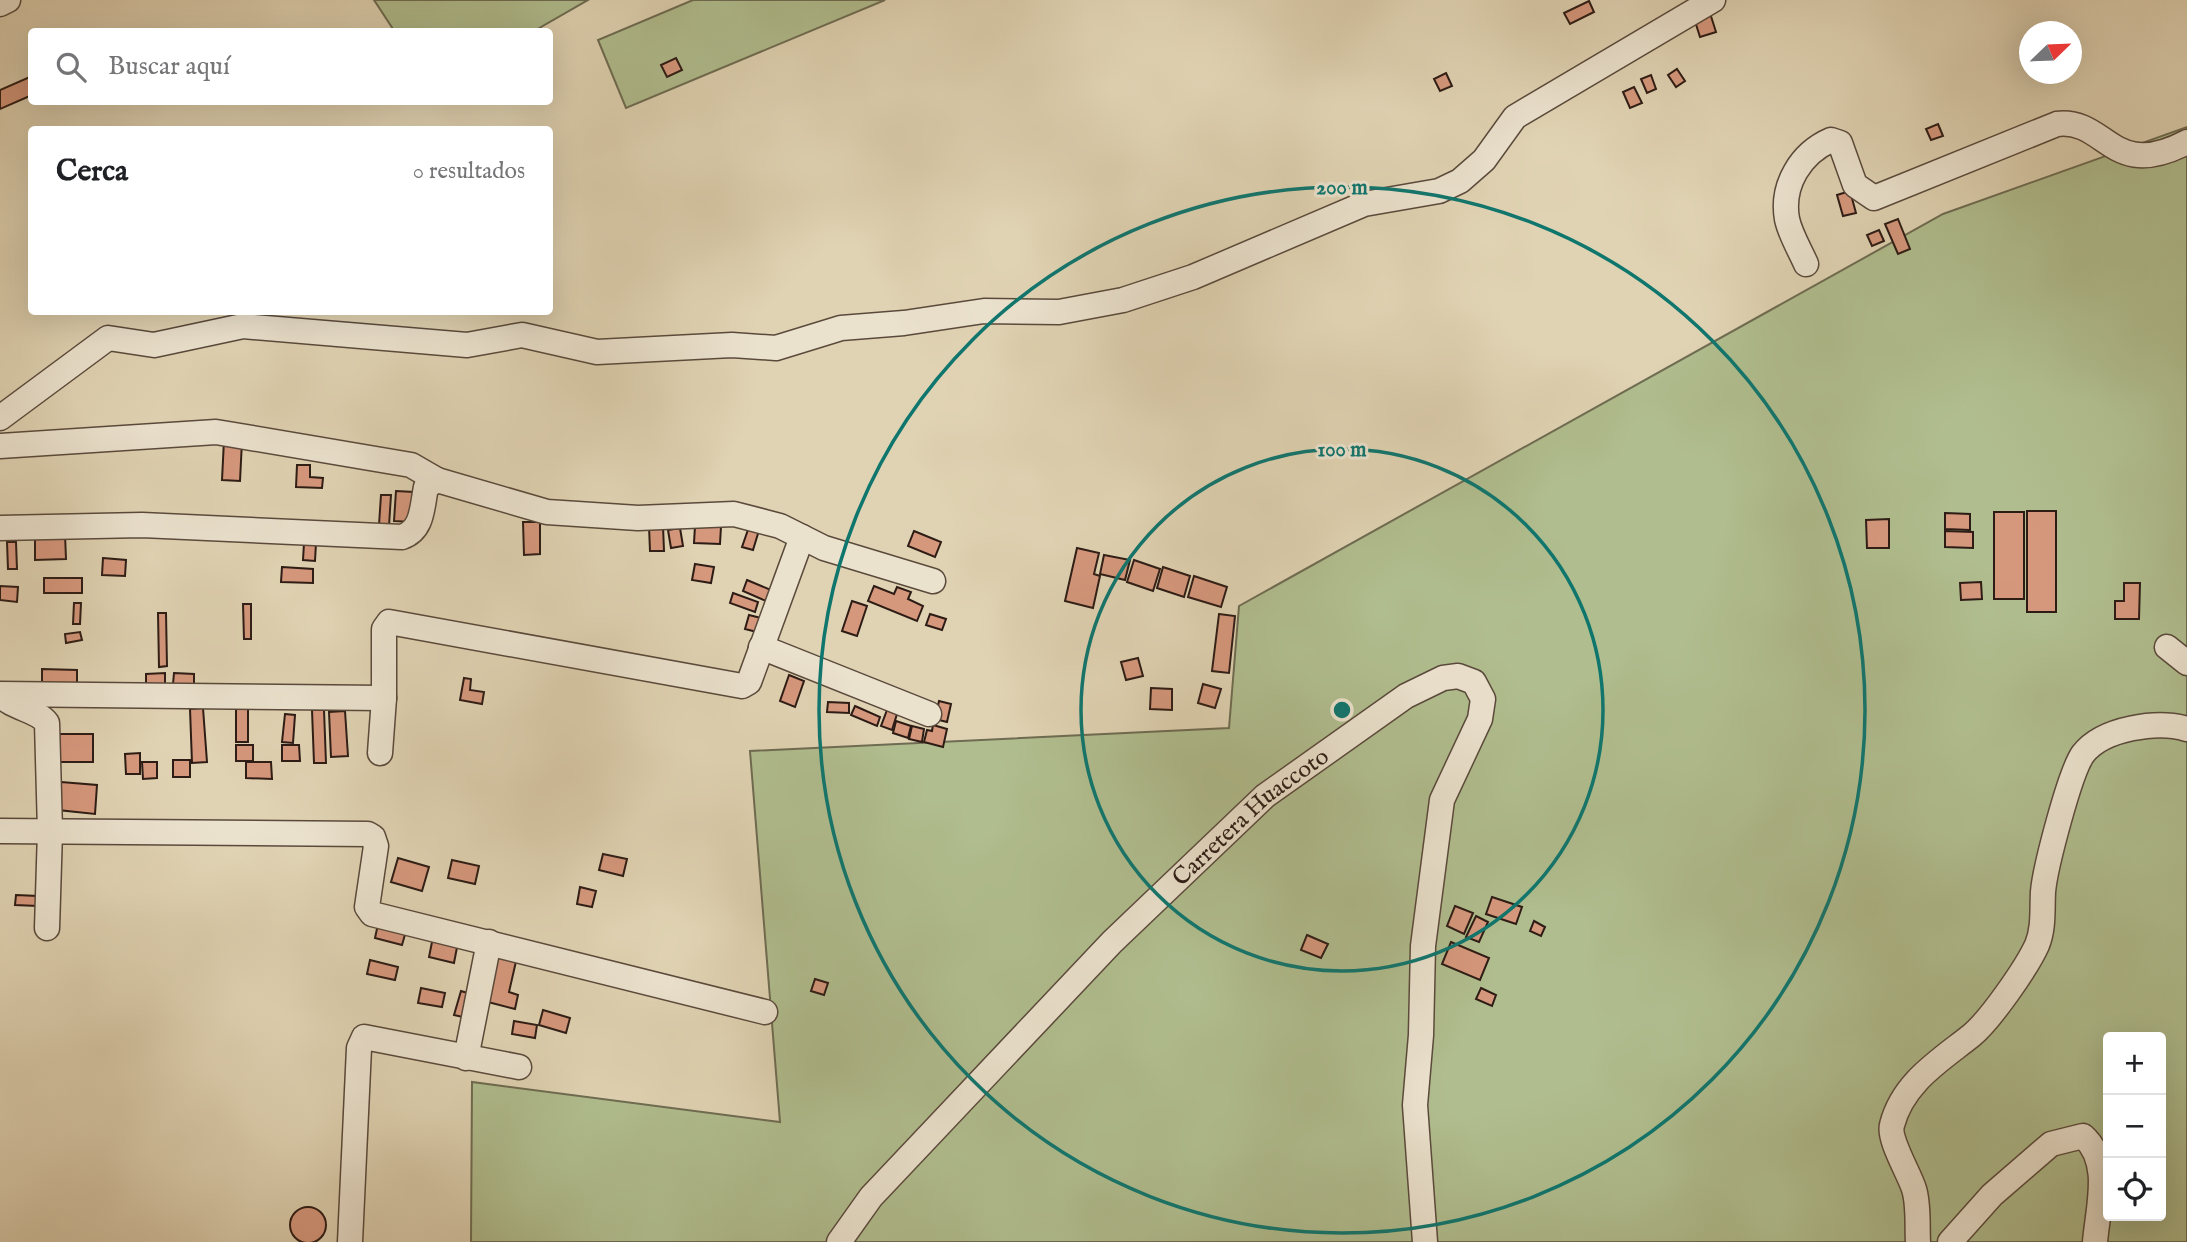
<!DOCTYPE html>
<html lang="es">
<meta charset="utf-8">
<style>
body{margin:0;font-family:"IM FELL English",serif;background:#f6f6f6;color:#202124}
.controls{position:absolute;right:21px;bottom:21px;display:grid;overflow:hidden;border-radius:7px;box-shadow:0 7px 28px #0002}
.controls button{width:63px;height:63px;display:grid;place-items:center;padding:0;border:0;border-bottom:2px solid #e0e0e0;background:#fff;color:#202124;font:35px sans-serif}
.compass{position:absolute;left:2019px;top:21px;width:63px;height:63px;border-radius:50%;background:#fff;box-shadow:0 7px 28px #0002;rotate:67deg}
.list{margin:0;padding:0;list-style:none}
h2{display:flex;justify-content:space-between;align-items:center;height:91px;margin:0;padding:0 28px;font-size:30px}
h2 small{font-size:23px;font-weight:400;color:#757577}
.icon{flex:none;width:38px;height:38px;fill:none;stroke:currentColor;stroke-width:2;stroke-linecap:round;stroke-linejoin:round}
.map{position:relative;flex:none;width:2187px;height:1242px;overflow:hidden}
.search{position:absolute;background:#fff;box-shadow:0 7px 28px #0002;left:28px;top:28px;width:525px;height:77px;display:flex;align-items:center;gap:18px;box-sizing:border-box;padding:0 24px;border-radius:7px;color:#757577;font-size:26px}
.panel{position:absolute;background:#fff;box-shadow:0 7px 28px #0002;left:28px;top:126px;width:525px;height:189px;border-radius:7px}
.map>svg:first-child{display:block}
</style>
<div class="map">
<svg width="2187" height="1242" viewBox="0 0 2187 1242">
<rect width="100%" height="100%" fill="#e0d3b3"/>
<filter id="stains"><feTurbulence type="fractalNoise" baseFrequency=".00286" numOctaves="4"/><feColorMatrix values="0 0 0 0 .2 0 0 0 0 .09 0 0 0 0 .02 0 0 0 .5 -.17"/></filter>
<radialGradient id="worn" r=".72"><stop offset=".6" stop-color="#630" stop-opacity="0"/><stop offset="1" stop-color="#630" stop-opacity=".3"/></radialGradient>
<!-- green -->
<g fill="#b0bd8e" stroke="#6e6c52" stroke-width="2" fill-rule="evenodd">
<polygon points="374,0 588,0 534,31 395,32"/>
<polygon points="693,0 885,0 626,108 598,40"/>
<path d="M2187,127V1242H471L472,1082L780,1122L750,751L1229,728L1239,606L1943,214ZM2108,1037H2161V1216H2108Z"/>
</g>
<!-- building -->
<g fill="#d6987d" stroke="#2d1c15" stroke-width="2">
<polygon points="1589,1 1594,12 1570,24 1564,13"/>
<polygon points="1710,13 1716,32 1700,37 1694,18"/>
<polygon points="676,58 682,70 667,77 661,65"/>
<polygon points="1677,69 1685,81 1676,87 1668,75"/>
<polygon points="1446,73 1452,86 1440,91 1434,79"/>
<polygon points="1651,75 1656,89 1647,93 1641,79"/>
<polygon points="32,76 32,95 0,109 0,90"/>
<polygon points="1634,87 1642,103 1630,108 1623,92"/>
<polygon points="1938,124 1943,136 1931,140 1926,129"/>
<polygon points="1850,191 1856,213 1843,216 1837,195"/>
<polygon points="1898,219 1910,249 1898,254 1885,224"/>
<polygon points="1879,230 1884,241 1872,246 1867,235"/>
<polygon points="224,440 242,441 240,481 222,480"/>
<polygon points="297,465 310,465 310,477 323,478 322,488 296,487"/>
<polygon points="396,491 414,492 413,522 394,521"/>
<polygon points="381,495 391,495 389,526 379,525"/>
<rect x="2027" y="511" width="29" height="101"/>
<rect x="1994" y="512" width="30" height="87"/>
<polygon points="1945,513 1970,514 1970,530 1945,529"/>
<polygon points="1889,519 1889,548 1867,548 1866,520"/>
<polygon points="523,522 540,522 540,554 524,555"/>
<polygon points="750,524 760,527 753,550 742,547"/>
<polygon points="649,526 663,526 664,551 650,551"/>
<polygon points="695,526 721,526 720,544 694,543"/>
<polygon points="680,528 683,546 671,548 668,530"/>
<polygon points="914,531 941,542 935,557 908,546"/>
<polygon points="1945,531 1973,532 1973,548 1945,547"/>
<polygon points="65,534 66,559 35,560 35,535"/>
<polygon points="7,542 16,542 17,569 8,569"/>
<polygon points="304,543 316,543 315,561 303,560"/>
<polygon points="1077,548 1099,553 1094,574 1100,576 1093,608 1065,601"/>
<polygon points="1104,555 1130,560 1125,580 1100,574"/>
<polygon points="103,558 126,560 125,576 102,575"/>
<polygon points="1134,560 1160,569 1153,591 1127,582"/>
<polygon points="695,564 714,567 711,583 692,580"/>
<polygon points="282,567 313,569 313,583 281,582"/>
<polygon points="1163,567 1190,576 1184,597 1157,588"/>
<polygon points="1194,576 1227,587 1221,607 1188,597"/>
<rect x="44" y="578" width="38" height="15"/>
<polygon points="747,580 771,590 766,601 743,591"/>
<polygon points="1981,582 1982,599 1961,600 1960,583"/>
<polygon points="2124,583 2140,583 2139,619 2115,619 2115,601 2124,601"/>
<polygon points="0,586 18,587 17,602 0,600"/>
<polygon points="874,586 894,594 897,587 911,592 908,599 923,606 917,621 868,601"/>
<polygon points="733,593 758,602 755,612 730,603"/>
<polygon points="852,601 867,606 857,636 842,631"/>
<polygon points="74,603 81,603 80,624 73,624"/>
<polygon points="243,604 251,604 251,639 244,639"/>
<polygon points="158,613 166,613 167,666 159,667"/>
<polygon points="930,614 946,619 942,630 926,625"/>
<polygon points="1219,614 1235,616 1229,673 1212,671"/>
<polygon points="749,615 761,618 757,632 745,629"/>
<polygon points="80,632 82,640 66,643 65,634"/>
<polygon points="1138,658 1143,676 1126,680 1121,662"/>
<polygon points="42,669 77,670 77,684 42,683"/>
<polygon points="165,673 165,685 146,685 146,674"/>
<polygon points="174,673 194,674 194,684 173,684"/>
<polygon points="789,675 804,681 795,707 780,701"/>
<polygon points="464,678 471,679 470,690 484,692 482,704 460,700"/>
<polygon points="1203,684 1221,689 1215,708 1198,703"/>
<polygon points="1151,688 1172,689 1172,710 1150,709"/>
<polygon points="939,701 951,704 947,722 935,719"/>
<polygon points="828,702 849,703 849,713 827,712"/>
<polygon points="855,706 880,717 877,726 851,715"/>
<polygon points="203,708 207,762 192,763 190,709"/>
<rect x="236" y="709" width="12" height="33"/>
<polygon points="312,710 324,710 326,763 314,763"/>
<polygon points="887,710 897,714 892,730 881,726"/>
<polygon points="345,711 348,756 331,757 329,712"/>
<polygon points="285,714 295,715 293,743 282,742"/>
<polygon points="896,721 911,726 908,738 893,733"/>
<polygon points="933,725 947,729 943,747 924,742 927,730 932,731"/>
<polygon points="912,726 924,729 922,742 909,739"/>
<polygon points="58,734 93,734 93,762 59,762"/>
<rect x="236" y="745" width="17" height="16"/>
<polygon points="282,745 299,745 300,761 282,761"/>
<polygon points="140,753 140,774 126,774 125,754"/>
<rect x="173" y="760" width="17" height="17"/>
<polygon points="142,762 157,762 157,778 143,779"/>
<polygon points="246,762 271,762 272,779 246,778"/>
<polygon points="61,782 97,785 95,814 58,810"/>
<polygon points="603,854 627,859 623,876 599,870"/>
<polygon points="398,858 429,867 422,891 391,882"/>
<polygon points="452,860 479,866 475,884 448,878"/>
<polygon points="580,887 596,891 592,907 577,904"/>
<polygon points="16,895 38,896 38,906 15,905"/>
<polygon points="1492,897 1522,907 1516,924 1486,914"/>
<polygon points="1455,906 1473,913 1464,934 1447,926"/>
<polygon points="1476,916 1488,922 1479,942 1466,937"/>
<polygon points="1534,921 1545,927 1541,936 1530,931"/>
<polygon points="378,924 406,931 402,945 375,938"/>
<polygon points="1307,935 1328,944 1321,958 1301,950"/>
<polygon points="433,937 458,942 454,963 429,957"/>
<polygon points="1451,942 1489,958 1480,980 1442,964"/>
<polygon points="499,953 517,957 509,992 518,995 515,1009 488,1002"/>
<polygon points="370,960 398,967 395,980 367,974"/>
<polygon points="815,979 828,983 824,995 811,991"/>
<polygon points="421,988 445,993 442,1007 418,1003"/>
<polygon points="1481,988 1496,995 1492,1006 1476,999"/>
<polygon points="461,991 474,995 467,1018 454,1015"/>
<polygon points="543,1010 570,1018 566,1033 539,1025"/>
<polygon points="514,1021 537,1025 535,1038 512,1034"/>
<circle cx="308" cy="1225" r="18"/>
</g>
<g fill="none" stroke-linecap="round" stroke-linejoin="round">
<defs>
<g id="minor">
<polyline points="0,4 8,0"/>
<path d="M1806,264C1800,250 1790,234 1787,219C1781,185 1801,153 1831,140L1840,143L1855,185L1874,198L2057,124C2107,118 2111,182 2187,142"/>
<polyline points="0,418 108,338 154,345 243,326 467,345 522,335 597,352 732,345 776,348 841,328 904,323 984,311 1059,312 1123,300 1193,277 1364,204 1439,191 1460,181 1484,160 1515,117 1713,0"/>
<polyline points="0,446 216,432 411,465 437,480"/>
<path d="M0,528L142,525L402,537C423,530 422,507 426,487L437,480L547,512L638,518L734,514L780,526L824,548L933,581"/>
<polyline points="761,647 929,714"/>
<polyline points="2167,647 2187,663"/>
<polyline points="0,694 384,698"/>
<path d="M0,695C14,709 38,710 47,723L50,831L47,928"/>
<polyline points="380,753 384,698 384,629 389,622 742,686 749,682 802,537"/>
<polyline points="0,831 368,834 373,837 376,846 367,907 372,914 765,1012"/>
<polyline points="466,1058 489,942"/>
<polyline points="350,1242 359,1048 364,1037 519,1067"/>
<path id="s1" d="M839,1242L871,1197L1112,942L1265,796L1406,696L1443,678L1458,676L1474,682L1483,699L1480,719L1442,800L1423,946L1421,1035L1415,1105L1425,1242"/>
<path d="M1918,1242C1917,1225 1919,1205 1914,1189C1909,1173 1888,1139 1892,1125C1903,1082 1941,1060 1972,1035C1991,1019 2027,967 2037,945C2044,928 2042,910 2043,892C2045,868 2070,772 2083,754C2103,728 2158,720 2187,729"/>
<path d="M1950,1242L1992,1195L2051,1144L2083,1136C2112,1162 2098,1206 2095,1242"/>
</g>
</defs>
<!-- minor casing -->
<use href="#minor" stroke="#5a4a3c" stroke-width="27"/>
<!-- minor -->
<use href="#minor" stroke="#ebe2ce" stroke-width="24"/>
</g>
<!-- distance rings -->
<g fill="none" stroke="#0f766e" stroke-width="3.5">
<circle cx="1342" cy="710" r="261"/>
<circle cx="1342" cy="710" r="523"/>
</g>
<g text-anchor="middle" stroke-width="6" stroke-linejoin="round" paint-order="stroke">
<!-- street labels -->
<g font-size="24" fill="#2d1c15" stroke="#ebe2ce">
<text dy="8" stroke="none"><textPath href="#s1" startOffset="593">Carretera Huaccoto</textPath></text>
</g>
</g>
<circle cx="1342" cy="710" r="10" fill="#0f766e" stroke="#ebe2ce" stroke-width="3.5"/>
<g font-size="21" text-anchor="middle" font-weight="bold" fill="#0f766e" stroke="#ebe2ce" stroke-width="6" stroke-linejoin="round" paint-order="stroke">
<text x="1342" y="194">200 m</text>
<text x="1342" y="456">100 m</text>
</g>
<rect width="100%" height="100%" filter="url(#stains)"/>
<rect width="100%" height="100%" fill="url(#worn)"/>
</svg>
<div class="controls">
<button>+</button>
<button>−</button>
<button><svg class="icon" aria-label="locate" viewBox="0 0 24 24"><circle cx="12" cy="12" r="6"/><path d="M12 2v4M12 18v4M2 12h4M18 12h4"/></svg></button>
</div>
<svg class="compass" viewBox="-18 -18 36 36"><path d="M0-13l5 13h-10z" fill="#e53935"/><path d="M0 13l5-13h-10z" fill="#757577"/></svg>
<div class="search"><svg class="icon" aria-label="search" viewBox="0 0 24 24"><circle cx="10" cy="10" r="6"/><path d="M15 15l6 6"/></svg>Buscar aquí</div>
<section class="panel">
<h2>Cerca<small>0 resultados</small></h2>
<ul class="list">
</ul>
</section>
</div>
